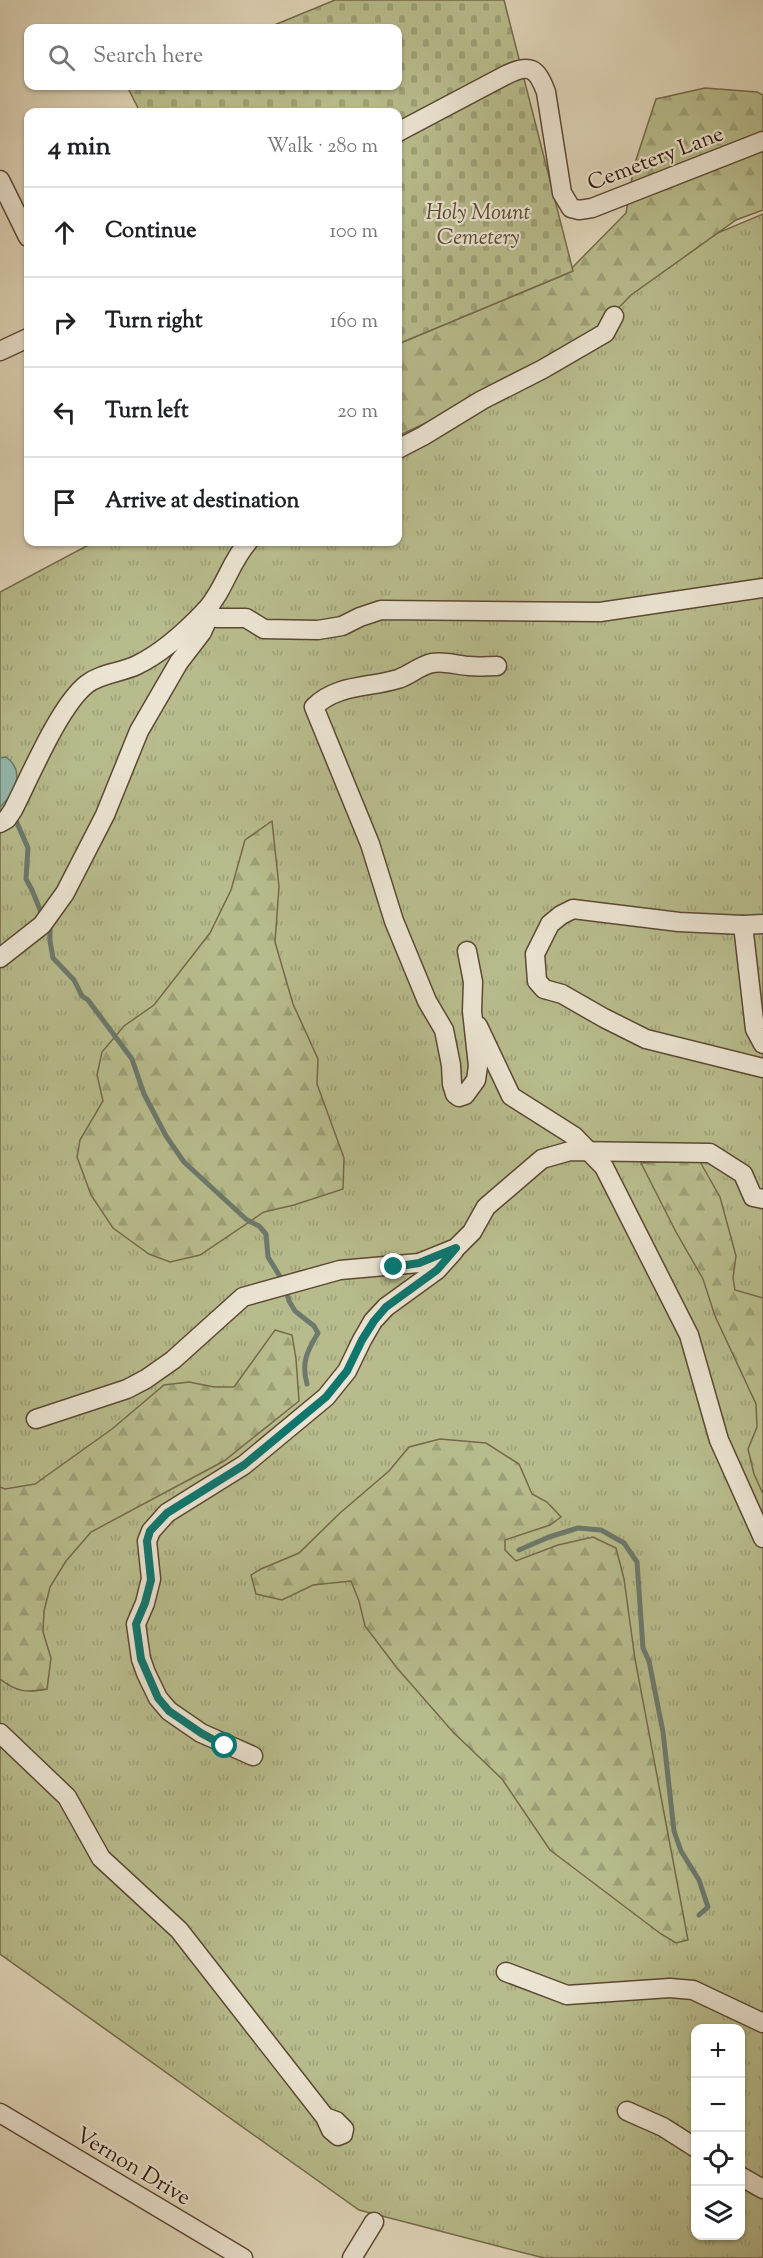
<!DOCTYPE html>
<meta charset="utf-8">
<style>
body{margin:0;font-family:"Sorts Mill Goudy",serif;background:#f6f6f6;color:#202124}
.controls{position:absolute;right:18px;bottom:18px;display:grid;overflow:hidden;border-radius:12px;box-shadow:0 2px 4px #0004}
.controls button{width:54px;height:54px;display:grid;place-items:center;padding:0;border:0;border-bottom:2px solid #e0e0e0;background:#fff;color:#202124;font:30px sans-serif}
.stop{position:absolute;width:18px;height:18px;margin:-14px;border:4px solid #0f766e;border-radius:50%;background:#fff}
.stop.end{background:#0f766e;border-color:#fff;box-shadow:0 2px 6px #0008}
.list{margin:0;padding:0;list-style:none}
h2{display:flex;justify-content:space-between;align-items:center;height:78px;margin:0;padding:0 24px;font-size:26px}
h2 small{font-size:20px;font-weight:400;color:#757577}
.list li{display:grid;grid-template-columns:39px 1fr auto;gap:18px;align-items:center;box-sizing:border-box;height:90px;padding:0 24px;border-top:2px solid #e0e0e0}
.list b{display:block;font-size:22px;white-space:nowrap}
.list em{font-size:20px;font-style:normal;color:#757577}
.icon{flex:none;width:33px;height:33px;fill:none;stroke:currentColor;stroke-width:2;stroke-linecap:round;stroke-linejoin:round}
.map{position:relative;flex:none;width:763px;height:2258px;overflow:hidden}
.search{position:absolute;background:#fff;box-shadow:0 2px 4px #0004;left:24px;top:24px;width:378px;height:66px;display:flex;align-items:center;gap:15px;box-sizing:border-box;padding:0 21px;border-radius:12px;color:#757577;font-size:22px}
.panel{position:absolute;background:#fff;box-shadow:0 2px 4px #0004;left:24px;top:108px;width:378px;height:438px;border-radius:12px}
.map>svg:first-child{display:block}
</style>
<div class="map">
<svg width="763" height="2258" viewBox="0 0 763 2258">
<defs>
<pattern id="grass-tufts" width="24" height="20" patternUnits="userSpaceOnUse" patternTransform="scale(1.5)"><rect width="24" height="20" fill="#b8bc8c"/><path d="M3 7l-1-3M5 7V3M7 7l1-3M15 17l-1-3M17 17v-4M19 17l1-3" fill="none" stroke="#9ea177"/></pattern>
<pattern id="forest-firs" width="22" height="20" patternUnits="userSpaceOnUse" patternTransform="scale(1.5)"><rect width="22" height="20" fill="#b8bc8c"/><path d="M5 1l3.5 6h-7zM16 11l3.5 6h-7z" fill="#9ea177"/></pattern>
<pattern id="cemetery-stones" width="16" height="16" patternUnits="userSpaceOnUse" patternTransform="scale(1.5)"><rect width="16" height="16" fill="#b8bc8c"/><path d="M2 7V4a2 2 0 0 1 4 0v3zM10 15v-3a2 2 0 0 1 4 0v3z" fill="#9ea177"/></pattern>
</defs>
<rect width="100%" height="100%" fill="#e0d6ba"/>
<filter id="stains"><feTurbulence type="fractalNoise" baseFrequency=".00333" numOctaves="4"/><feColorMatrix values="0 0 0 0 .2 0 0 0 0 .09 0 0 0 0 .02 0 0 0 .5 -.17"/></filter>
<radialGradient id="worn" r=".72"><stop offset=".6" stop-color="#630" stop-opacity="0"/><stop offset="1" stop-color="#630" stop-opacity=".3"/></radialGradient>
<!-- grass -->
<path fill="url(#grass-tufts)" stroke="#746a4a" stroke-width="1.5" fill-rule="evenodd" d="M763,214V2258H544L359,2210L0,1954V592L94,542H398V387L634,268ZM696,2028H740V2236H696Z"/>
<!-- forest -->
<g fill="url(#forest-firs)" stroke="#746a4a" stroke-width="1.5">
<polygon points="705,88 757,92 763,95 763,210 736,220 631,295 601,326 511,383 398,436 398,344 566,274 626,213 634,166 656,99"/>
<polygon points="272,821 279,887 275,942 293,1004 318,1059 317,1084 344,1158 343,1189 294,1205 264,1212 200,1255 170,1262 149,1254 113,1228 91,1195 77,1157 80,1140 103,1101 97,1075 102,1052 124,1026 154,1005 210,933 231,890 245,840"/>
<polygon points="699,1160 720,1197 736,1256 733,1278 735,1290 763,1298 763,1494 754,1474 748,1449 757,1427 756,1404 715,1316 703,1279 676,1232 641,1163"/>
<path d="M275,1330L292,1335L296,1359L299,1401L224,1461L91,1532L66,1561L50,1587L44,1611L43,1632L51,1658L47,1689C26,1693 17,1692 0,1679V1487L5,1489L35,1484L112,1429L164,1385L189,1382L214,1387H234Z"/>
<polygon points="440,1439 486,1443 519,1464 532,1494 547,1502 561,1517 550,1525 505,1540 505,1550 516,1561 558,1545 593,1537 616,1548 624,1579 635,1659 688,1940 676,1943 661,1934 550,1850 502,1779 453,1732 397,1668 365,1626 359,1601 351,1581 313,1585 282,1600 256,1594 251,1575 261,1569 299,1553 340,1513 389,1471 409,1447"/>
</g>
<!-- cemetery -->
<polygon fill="url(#cemetery-stones)" stroke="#746a4a" stroke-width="1.5" points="335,0 504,0 573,271 398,344 398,112 140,112 127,86 398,86 398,28 267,28"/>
<!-- water -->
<path fill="#94b9ae" stroke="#6c796c" stroke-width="1.5" d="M6,757C26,772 15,793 0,807V758Z"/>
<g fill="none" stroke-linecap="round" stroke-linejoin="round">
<!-- stream -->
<g stroke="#6c796c" stroke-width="5">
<polyline points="14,816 28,848 26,879 32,890 43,917"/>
<path d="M50,925V941L53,958L74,980L82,996L88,1000L132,1059L144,1094L166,1136L184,1162L247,1220L259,1226L266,1234L268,1257L284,1283L289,1301L295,1311L314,1326L318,1333C307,1351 301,1363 307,1384"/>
<polyline points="519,1550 549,1537 578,1528 601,1530 624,1543 637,1562 643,1648 649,1661 663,1732 674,1831 681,1851 699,1880 708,1907 699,1915"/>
</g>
<defs>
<g id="minor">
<path d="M398,132L506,75C530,63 537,68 546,92L562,193L571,208L579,210L592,208L763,141"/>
<polyline points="0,180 28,237"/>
<polyline points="0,351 28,338"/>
<polyline points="398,449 423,436 482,400 543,369 605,333 614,316"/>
<polyline points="205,611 217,618 246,618 264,629 318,630 342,626 360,617 381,610 600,612 763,588"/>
<path d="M0,823L7,819L13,810C30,777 59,706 87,684C101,673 121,673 137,665C162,653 186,631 205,611C224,591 230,562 248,542"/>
<polyline points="763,924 743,925 679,922 573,909 561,915 550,924 535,954 537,981 544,989 562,994 604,1018 646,1039 763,1068"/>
<polyline points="743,925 755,1029 763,1044"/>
<path d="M467,951L473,982L472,1011L478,1066L476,1080L465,1095L459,1097L455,1094L452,1084L451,1065L444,1030L427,1001L394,921L370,844L314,707C337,684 369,688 398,679C410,675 419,666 432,663C445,661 456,665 469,666C478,667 488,666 497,666"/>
<polyline points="0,958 42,925 65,893 105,815 139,731 179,662 202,632 206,623 205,611"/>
<polyline points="478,1026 511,1096 574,1136 604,1167 689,1335 719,1440 763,1538"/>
<polyline points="36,1419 127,1389 146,1379 173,1360 243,1297 340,1270 419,1263 456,1248 472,1232 486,1207 542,1159 570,1151 710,1153 743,1174 753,1197 763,1199"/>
<polyline points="0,1733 67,1797 101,1858 179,1930 325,2117 331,2130 338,2136 343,2134 344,2129 336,2121 325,2117"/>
<polyline points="253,1756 201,1733 169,1711 158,1698 146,1673 141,1659 136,1624 145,1603 151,1579 147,1541 151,1531 167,1513 244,1465 326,1397 347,1371 362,1340 373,1321 386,1307 437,1270 454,1251"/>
<polyline points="506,1972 567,1995 670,1988 693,1990 763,2023"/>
<polyline points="627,2111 663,2127 696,2148"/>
<polyline points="0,2113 243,2258"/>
<polyline points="740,2176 763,2189"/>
<polyline points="352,2258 374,2222"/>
</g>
</defs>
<!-- minor casing -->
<use href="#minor" stroke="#5c4834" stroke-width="21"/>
<!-- minor -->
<use href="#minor" stroke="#ebe4d2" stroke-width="18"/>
</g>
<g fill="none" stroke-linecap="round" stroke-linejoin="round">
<!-- route -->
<polyline stroke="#0f766e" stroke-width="8" points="225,1746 201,1733 169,1711 158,1698 141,1659 136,1624 145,1603 151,1580 147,1541 150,1531 167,1513 244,1465 326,1397 347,1371 362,1340 374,1321 386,1307 437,1270 456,1248 419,1263 394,1267"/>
</g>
<g text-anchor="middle" stroke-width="4.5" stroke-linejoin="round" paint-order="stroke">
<!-- street labels -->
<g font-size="22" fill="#301908" stroke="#ebe4d2">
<text transform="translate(655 157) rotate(-21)" y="8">Cemetery Lane</text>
<text transform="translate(134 2165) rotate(31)" y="8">Vernon Drive</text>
</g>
<!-- park labels -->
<g font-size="22" font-style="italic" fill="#594a30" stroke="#ebe4d2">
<text x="478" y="219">Holy Mount<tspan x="478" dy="25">Cemetery</tspan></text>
</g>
</g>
<rect width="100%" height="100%" filter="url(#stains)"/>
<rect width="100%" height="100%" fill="url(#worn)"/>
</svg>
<div class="controls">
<button>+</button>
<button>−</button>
<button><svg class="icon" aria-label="locate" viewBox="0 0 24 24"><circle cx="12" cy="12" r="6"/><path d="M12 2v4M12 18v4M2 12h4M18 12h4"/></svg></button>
<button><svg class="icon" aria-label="layers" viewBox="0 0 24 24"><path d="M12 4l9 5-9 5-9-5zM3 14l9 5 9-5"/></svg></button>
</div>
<div class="stop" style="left:225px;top:1746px"></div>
<div class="stop end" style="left:394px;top:1267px"></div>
<div class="search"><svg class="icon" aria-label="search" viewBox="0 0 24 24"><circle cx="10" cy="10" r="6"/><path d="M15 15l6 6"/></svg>Search here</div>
<section class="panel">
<h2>4 min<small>Walk · 280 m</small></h2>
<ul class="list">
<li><svg class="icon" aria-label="ahead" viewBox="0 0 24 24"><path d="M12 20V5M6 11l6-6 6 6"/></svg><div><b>Continue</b></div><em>100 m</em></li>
<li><svg class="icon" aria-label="right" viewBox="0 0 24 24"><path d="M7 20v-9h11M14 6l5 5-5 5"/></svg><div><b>Turn right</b></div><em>160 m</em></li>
<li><svg class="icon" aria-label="left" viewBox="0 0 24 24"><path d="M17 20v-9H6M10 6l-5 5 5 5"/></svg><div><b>Turn left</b></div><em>20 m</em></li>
<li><svg class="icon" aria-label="arrive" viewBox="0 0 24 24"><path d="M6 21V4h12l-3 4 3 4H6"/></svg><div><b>Arrive at destination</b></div></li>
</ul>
</section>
</div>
